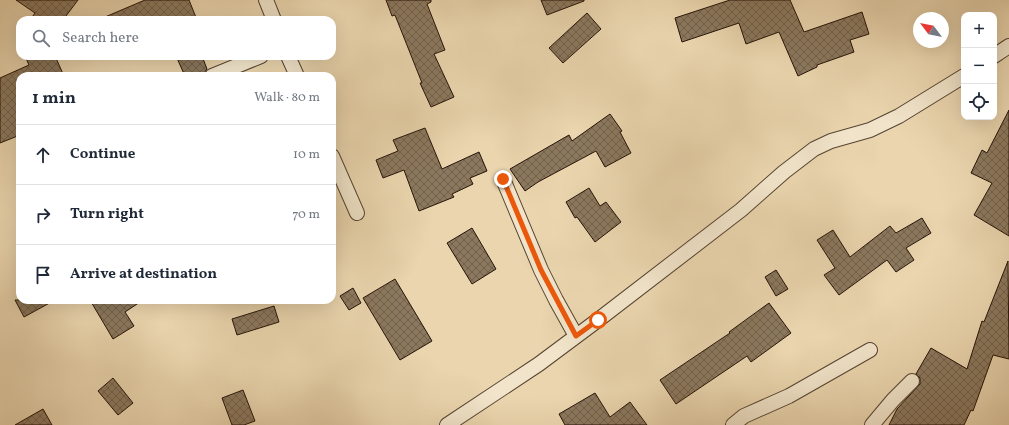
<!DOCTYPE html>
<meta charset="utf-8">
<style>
body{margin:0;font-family:Vollkorn,serif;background:#f2f2f3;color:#1f2937}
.controls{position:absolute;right:12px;top:12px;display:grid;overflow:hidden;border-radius:8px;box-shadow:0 4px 16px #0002}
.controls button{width:36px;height:36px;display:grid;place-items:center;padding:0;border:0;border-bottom:1px solid #e0e1e3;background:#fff;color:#1f2937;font:20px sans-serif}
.compass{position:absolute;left:913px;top:12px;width:36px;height:36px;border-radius:50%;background:#fff;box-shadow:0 4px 16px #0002;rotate:302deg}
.stop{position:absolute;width:12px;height:12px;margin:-9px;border:3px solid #ea580c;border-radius:50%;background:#fff}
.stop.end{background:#ea580c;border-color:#fff;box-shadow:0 1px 4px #0008}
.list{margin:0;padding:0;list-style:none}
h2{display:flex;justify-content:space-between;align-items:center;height:52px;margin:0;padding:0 16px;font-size:17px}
h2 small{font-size:13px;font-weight:400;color:#747a83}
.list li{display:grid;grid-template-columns:26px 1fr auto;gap:12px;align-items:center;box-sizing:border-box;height:60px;padding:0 16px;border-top:1px solid #e0e1e3}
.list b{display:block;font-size:15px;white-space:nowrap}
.list em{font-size:13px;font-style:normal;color:#747a83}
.icon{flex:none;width:22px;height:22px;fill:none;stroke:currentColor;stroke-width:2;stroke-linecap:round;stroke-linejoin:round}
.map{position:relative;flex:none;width:1009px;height:425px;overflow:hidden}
.search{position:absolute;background:#fff;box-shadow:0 4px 16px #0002;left:16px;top:16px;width:320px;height:44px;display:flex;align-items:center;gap:10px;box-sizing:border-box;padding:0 14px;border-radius:12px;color:#747a83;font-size:15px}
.panel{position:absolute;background:#fff;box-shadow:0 4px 16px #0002;left:16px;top:72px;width:320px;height:232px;border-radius:12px}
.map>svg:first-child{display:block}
</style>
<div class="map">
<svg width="1009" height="425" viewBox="0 0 1009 425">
<defs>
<pattern id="building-cross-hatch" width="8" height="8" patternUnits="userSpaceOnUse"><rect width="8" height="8" fill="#8b785e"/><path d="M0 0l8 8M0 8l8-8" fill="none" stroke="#71614c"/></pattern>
</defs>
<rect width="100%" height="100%" fill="#ead5ae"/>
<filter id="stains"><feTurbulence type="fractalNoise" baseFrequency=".005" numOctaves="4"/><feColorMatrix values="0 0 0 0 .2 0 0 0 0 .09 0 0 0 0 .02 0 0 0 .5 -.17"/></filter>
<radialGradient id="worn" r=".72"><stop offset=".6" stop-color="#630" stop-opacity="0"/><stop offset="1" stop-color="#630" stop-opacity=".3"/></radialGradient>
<!-- building -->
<g fill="url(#building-cross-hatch)" stroke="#251307">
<polygon points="16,0 78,0 63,20 30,20 35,13"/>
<polygon points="145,0 189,0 197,20 98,20"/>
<polygon points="386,0 431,0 431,2 427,4 445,50 434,54 454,97 431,107 420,83 422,83 395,15 392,16"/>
<polygon points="541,0 584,0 584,1 547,15"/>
<polygon points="730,0 790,0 804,32 862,12 869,34 850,40 854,52 817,65 817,67 798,76 779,32 746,44 739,23 682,42 675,18"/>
<polygon points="587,13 601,29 563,63 549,48"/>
<polygon points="25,56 55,56 64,76 20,76 20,135 0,143 0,78 29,65"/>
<polygon points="176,56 202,56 207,69 204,73 198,76 185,76"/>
<polygon points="1009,110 1009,236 974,215 992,183 971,173 982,150 987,153"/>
<polygon points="610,114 622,131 620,132 631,153 605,167 596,151 538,182 525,191 510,169 569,135 572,141"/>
<polygon points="425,128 442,169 479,152 487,171 470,178 473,184 452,194 454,197 419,211 404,170 383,178 376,160 398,151 393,140"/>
<polygon points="589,188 600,206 606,202 621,222 595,242 577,217 575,218 566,202"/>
<polygon points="922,218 931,233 906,248 914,260 896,272 887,260 839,295 824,275 835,268 817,240 833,230 850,257 890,226 896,233"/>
<polygon points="472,228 496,269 472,284 447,243"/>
<polygon points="1008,261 1009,359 993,355 973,411 971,410 964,425 889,425 897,409 920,384 920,378 916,374 931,348 967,369 982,321 984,322"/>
<polygon points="776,270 788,289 776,296 765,277"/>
<polygon points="395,279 432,341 400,360 363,298"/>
<polygon points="353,288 361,303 349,310 340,296"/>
<polygon points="15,300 55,300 24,317"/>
<polygon points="90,300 143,300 125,312 134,326 113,339"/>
<polygon points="769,303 791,333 751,362 747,356 676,404 660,380 730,333 729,332"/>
<polygon points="274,306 279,322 237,335 232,319"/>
<polygon points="113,378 133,403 118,415 98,391"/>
<polygon points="243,390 255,421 244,425 232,425 222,398"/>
<polygon points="595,393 610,417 630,402 647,425 565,425 559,414"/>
<polygon points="43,409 52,425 15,425"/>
</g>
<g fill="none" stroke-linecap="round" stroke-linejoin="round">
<defs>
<g id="street">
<polyline points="266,0 274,20"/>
<polyline points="288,56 297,76"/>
<polyline points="994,56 1009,46"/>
<polyline points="212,76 261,56"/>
<polyline points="332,156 357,213"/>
<polyline points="503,179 541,270 556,300 576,336"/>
<polyline points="447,425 539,364 598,320 741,210 784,172 814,149 831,141 870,130 899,116 964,76"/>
<polyline points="733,425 744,416 789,396 870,350"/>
<polyline points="872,425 893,400 912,381"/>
</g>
</defs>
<!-- street casing -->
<use href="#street" stroke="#564431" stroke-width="16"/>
<!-- street -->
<use href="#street" stroke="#f1e4ca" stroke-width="14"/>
</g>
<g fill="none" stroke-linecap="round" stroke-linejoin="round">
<!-- route -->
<polyline stroke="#ea580c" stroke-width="5" points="503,179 541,270 576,336 598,320"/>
</g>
<rect width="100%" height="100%" filter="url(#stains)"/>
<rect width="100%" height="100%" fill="url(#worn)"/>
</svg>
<div class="controls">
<button>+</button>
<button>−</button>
<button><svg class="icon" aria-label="locate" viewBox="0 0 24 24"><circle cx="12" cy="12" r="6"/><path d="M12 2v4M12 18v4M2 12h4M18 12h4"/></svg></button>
</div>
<svg class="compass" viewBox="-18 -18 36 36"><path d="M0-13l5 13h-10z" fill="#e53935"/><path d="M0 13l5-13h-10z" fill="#747a83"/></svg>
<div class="stop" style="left:598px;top:320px"></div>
<div class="stop end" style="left:503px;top:179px"></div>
<div class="search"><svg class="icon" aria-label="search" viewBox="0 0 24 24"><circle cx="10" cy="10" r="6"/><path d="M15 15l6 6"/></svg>Search here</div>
<section class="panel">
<h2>1 min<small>Walk · 80 m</small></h2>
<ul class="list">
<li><svg class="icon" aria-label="ahead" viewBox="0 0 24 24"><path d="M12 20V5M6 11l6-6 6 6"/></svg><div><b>Continue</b></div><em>10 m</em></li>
<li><svg class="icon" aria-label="right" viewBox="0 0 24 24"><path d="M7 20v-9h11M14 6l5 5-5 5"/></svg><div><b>Turn right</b></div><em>70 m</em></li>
<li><svg class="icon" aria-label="arrive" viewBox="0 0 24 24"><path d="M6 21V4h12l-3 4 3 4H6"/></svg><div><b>Arrive at destination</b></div></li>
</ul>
</section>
</div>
